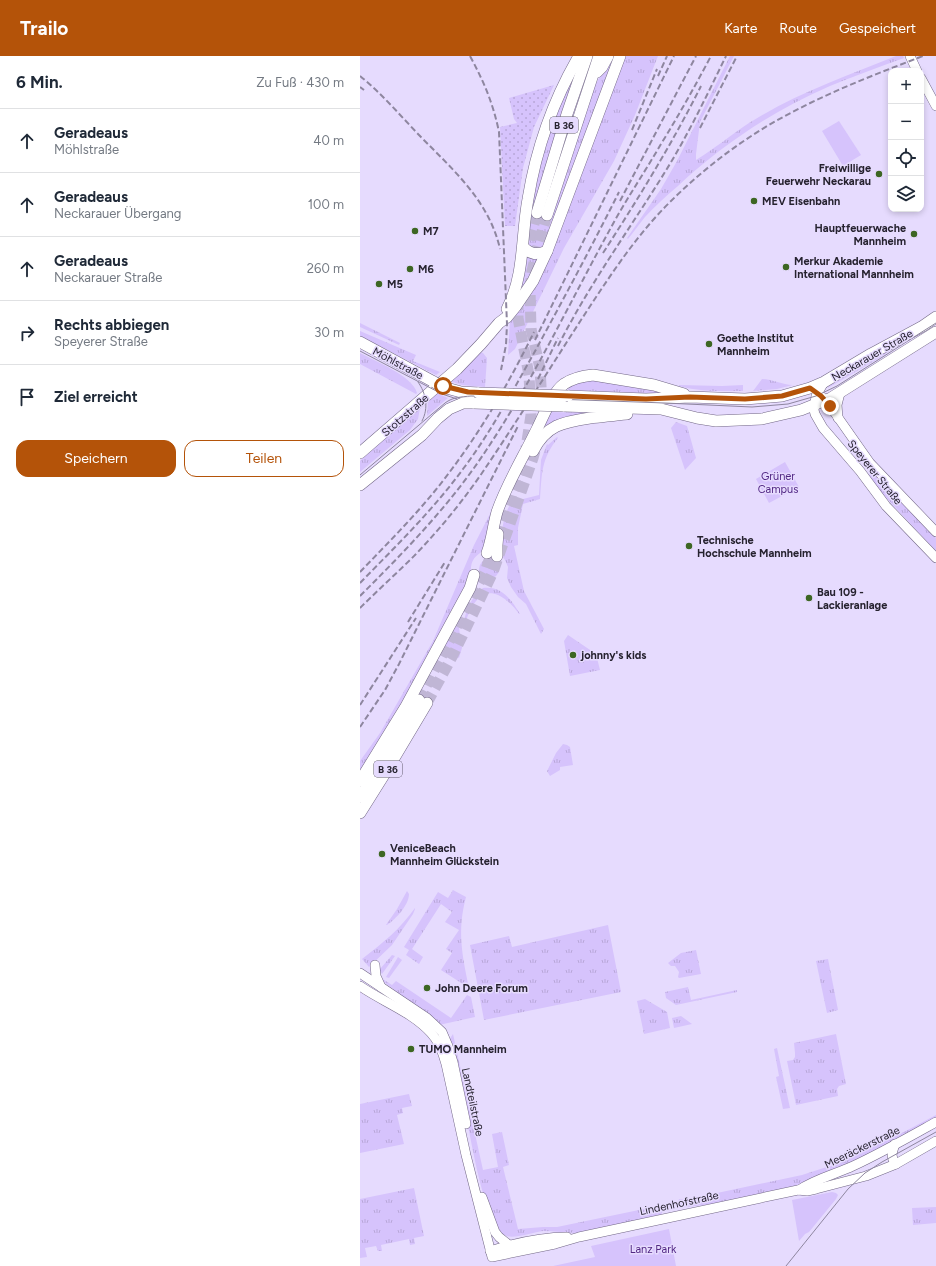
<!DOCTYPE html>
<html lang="de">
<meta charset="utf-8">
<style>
body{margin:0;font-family:Figtree,sans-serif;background:#f2f2f3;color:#1f2937}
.controls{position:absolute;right:12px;top:12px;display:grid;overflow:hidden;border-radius:8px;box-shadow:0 2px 6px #0003}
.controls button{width:36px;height:36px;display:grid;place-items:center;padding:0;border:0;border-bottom:1px solid #e0e1e3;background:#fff;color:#1f2937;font:20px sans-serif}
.stop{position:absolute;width:12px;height:12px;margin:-9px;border:3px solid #b45309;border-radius:50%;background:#fff}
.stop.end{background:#b45309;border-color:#fff;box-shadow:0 1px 4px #0008}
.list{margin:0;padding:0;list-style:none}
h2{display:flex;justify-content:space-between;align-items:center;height:52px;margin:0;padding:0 16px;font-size:17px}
h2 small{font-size:13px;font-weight:400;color:#747a83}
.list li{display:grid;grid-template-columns:26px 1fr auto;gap:12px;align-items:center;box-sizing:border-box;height:64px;padding:0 16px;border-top:1px solid #e0e1e3}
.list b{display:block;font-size:15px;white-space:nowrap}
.list p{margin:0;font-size:13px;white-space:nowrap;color:#747a83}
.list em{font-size:13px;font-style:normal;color:#747a83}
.actions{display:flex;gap:8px;padding:12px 16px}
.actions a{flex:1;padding:9px 0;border:1px solid #b45309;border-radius:12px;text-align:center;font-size:14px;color:#b45309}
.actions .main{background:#b45309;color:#fff}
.icon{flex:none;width:22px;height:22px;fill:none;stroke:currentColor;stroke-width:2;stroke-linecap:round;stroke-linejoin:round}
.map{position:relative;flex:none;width:576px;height:1210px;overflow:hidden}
header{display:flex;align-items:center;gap:24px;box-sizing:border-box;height:56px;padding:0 20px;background:#b45309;color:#fff}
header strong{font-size:19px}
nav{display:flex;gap:22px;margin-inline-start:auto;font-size:14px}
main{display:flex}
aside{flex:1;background:#fff}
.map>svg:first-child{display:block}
</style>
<header>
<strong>Trailo</strong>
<nav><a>Karte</a><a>Route</a><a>Gespeichert</a></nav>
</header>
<main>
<aside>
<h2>6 Min.<small>Zu Fuß · 430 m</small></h2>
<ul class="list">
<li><svg class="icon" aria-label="ahead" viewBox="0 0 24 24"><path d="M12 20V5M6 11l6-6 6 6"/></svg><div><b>Geradeaus</b><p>Möhlstraße</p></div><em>40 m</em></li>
<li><svg class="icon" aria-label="ahead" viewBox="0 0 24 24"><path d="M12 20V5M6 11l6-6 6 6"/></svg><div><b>Geradeaus</b><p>Neckarauer Übergang</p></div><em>100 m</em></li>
<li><svg class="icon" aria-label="ahead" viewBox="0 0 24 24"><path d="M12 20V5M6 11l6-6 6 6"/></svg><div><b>Geradeaus</b><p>Neckarauer Straße</p></div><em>260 m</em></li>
<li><svg class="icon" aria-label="right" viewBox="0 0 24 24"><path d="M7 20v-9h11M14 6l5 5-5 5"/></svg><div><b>Rechts abbiegen</b><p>Speyerer Straße</p></div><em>30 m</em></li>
<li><svg class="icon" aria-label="arrive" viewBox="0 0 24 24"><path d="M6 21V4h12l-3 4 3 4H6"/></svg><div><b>Ziel erreicht</b></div></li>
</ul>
<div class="actions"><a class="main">Speichern</a><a>Teilen</a></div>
</aside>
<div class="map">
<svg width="576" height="1210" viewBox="0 0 576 1210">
<defs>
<pattern id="grass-tufts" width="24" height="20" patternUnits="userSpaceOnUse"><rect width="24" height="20" fill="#d6c3fc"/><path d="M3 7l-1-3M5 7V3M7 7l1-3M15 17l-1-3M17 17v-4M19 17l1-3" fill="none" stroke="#b8a7d8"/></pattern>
<pattern id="garden-dots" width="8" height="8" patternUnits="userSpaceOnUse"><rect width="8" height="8" fill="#d6c3fc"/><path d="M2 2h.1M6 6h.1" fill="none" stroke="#b8a7d8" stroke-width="1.8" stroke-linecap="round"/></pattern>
</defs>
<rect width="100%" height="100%" fill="#e6dbfe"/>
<!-- grass -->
<g fill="url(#grass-tufts)">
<polygon points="251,0 257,0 183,193 167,191 168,166 184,87 221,1 173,155 192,160 232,35"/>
<polygon points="263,0 298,0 275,59 254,105 204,192 155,293 148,299 150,263 163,249"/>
<path d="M370,0H374L340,66L336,98V104C354,93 371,79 389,67C435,38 486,20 536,0H543L544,2C519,11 494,20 470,30C414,54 362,89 318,130C306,140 295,150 285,161C279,168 274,176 268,183L267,182L301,133L317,105Z"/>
<polygon points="164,198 178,202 175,215 154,246"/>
<polygon points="0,267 40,287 39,289 0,271"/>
<polygon points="0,275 56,299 53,305 80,316 76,319 0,280"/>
<polygon points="541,287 521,301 468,332 468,331"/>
<polygon points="120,296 123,297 127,302 125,331 102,329 89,325"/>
<path d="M0,297C15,305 53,320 57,337L56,338L0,308Z"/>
<path d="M243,322L303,337H287L208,334C213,324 233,324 243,322Z"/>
<path d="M402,323C413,323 422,329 433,329L417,333L393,335Z"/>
<path d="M319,329L362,330L383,329V335C362,335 340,336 319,330Z"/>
<polygon points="76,337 88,342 67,360 68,344"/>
<polygon points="60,352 58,363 50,374 0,416 0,405"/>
<polygon points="188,356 245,357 181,376"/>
<polygon points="316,366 327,370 336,402 325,414 311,372"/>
<path d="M197,381L198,382C181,403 182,417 180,443L163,448L158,472V489L154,490L164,535L184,573L181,578L166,548L158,541L151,531L147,522L148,511L145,504L142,500L139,488L145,459L151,446L179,439L181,404L187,388L188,389Z"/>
<path d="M152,415L126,493C113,501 110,505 111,520L70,600L14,692L0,719V705L20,677L73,585L114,489Z"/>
<polygon points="510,415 512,416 576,482 576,495 520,435 508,419"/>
<circle cx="129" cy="513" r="10"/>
<path d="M123,532C142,530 151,543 160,558H159C154,551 147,543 138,539C118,530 108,557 104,571C103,559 112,539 123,532Z"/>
<polygon points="101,558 99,572 102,592 99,602 81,593"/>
<polygon points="208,579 236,598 240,614 210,620 204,585"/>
<polygon points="203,688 207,689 210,691 213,709 200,711 200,714 190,720 187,715 196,697"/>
<path d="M93,834L106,841C97,875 102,898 109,932L81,914L92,897L86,893L99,874L85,866L92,856L81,848L52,893L63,901L59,908L46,899L49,894L44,891L78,836L88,842Z"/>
<path d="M47,835L49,838C49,849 36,863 27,869H26L37,853Z"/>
<path d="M55,852V853L53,858L32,889L9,911L2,903C23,887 40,873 55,852Z"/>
<polygon points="248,869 261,936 124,964 110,889 149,880 152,891"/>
<polygon points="336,894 341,918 319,922 318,921 319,916 315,910 311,910 308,907 321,897"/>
<polygon points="32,899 35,900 22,918 20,915 20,913"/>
<polygon points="38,901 42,904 29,922 26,921"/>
<polygon points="468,903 478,954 467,957 456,905"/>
<path d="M21,922L32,929L36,925L91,962L107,939L111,941L115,961L79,969L37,937C33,931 25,929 21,922Z"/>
<polygon points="328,931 331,944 377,934 377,936 316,949 306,942 305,936"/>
<polygon points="285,943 307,956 310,972 284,978 277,945"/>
<polygon points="321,960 332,968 314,972 312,962"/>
<path d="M93,978L123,1114L138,1111L132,1078L142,1076L149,1109L143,1111L158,1173L183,1171H197L303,1149L304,1152L301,1159L219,1177C207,1177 194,1175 183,1175C174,1176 154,1183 147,1180C125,1173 112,1087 107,1065C102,1041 97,1016 91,991L89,984Z"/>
<polygon points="476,978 486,1028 479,1030 477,1033 478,1040 436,1049 427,1005 433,1004 435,1001 435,997 434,987"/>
<polygon points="417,992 430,1052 423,1053 416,1021 419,1020 414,993"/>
<polygon points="49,1038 52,1050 42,1052 43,1057 37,1059 44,1088 0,1097 0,1048"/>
<polygon points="576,1059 576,1065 483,1111 425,1134 372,1146 317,1152 319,1143 322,1143 324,1144 442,1119 479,1107 540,1078"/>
<polygon points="54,1132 64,1180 54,1182 55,1188 50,1189 49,1183 21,1189 22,1195 18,1195 16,1190 5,1192 7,1201 0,1202 0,1143"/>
<polygon points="576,1151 576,1167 553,1169 552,1152"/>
</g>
<!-- park -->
<g fill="#d6c3fc">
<polygon points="479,65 501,99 483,110 462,75"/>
<polygon points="425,406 439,431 409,447 396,423"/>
<polygon points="472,1136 476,1137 478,1139 476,1143 449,1176 445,1178 439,1185 432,1144"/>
<polygon points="309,1173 316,1210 193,1210 235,1201 231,1190"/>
</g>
<!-- garden -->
<polygon fill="url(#garden-dots)" points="194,29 174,71 163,112 155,170 145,170 140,71 157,67 154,63 149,42"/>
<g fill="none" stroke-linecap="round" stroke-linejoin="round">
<!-- primary-tunnel -->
<g stroke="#c0b6d5" stroke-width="11" stroke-dasharray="11 5.5" stroke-linecap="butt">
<polyline points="165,200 177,157"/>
<polyline points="158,243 158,262 169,319 171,359 166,392"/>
<polyline points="182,348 180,312 171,273 170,233 172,215 179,186 187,159"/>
<polyline points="59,644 126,513 161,413"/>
<polyline points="67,647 93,599 133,516 173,402 177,387"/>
</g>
<defs>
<g id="tertiary">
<polyline points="550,0 557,15"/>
<polyline points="561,22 576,50"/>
<polyline points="464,326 456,340 454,354 455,358 463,372 500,415 526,450 576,502"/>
<polyline points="461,340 470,350 510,407 576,476"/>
<polyline points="478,362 477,349 480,337"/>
<polyline points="15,909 16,920 21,931"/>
<polyline points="0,917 67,962 82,976 88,990 93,1006 106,1068"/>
<path d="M0,930C23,946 52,956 71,977C79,985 83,997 86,1008L106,1099L132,1201L195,1188L219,1181L438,1134L447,1135L456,1133L506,1120L536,1108L576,1085"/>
<path d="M535,1088C532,1097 530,1101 536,1108"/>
<path d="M439,1134C455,1123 476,1118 493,1110C521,1097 549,1081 576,1066"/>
<polyline points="122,1141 135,1176 139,1181 149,1189"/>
<path d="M130,1195C155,1187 181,1181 207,1181"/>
</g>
<g id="primary">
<polyline points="237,16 242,11 248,0"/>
<polyline points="177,157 207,58 227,0"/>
<polyline points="187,159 239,0"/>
<path d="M163,191C171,199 177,199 187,195"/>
<path d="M147,253C165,219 161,180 168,143C176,94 194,43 219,0"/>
<polyline points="0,286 74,326"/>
<polyline points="83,331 101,336 119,337"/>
<polyline points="208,340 286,343 330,341 385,343 422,340 450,332 464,326 511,298 563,270 576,261"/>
<polyline points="203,350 301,353 337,362 356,365 402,363 441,354 471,342 576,276"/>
<path d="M173,395C186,369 203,366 230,362C242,361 254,359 267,358"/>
<polyline points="0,397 97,313 121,288 139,267 147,261 156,250 173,225 187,195 260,0"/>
<polyline points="0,429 62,379 78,362 89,353 103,347 114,347"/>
<path d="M127,497C132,484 133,470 137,456C147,427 164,400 177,373C184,359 192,337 204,328C213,322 223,320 233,319L294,329L324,338"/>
<polyline points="137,500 137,489 138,478"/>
<polyline points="0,725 45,652 110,532 114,519"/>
<polyline points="0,741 32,690 59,644"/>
<polyline points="0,757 27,714 67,647"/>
</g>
</defs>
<!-- tertiary casing -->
<use href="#tertiary" stroke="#726786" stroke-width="10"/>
<!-- primary casing -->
<use href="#primary" stroke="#726786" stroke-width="12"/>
<!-- tertiary -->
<use href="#tertiary" stroke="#fff" stroke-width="9"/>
<!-- primary -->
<use href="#primary" stroke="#fff" stroke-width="11"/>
<!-- tram -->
<g stroke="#8e869f" stroke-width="1">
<polyline points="0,295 82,338 97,343"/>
<path d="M58,326C66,337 69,352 62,365"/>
<path d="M0,419L85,347C93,341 101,341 111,340L305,347L392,351L428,348L456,340L477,330L576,267"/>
<polyline points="426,1210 488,1133 505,1117 522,1106 576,1076"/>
</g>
<!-- rail -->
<g stroke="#8e869f" stroke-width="2" stroke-dasharray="6 3" stroke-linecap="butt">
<path d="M110,0C124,26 133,47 139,76L147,268L146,289L141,314"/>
<path d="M0,20C21,37 39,58 58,78C92,113 129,144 140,193"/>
<polyline points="298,20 307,0"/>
<polyline points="0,31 4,34"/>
<polyline points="340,72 377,0"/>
<polyline points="272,74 297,13"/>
<polyline points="260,145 336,0"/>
<path d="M243,197C278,143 312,88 341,30"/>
<polyline points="175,284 314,0"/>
<path d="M198,290C229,229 269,174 305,116C328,79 347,39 366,0"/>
<polyline points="178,323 198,282"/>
<path d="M0,516C25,490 51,464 74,436C114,387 146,333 174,276"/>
<path d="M0,527C36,490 73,454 103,413C131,376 152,336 174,297C203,244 232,190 259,136"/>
<path d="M0,540C46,494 91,448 127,393C175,321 212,242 254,166C269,139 286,114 301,88C319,59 335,30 351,0"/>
<path d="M0,552C18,534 37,517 55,499C80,473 102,446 122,417C156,367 188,315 221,264C248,223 274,182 309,147C343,113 382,83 425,60C469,36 516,18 563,0"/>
<polyline points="48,566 85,506"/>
<polyline points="0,649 56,562"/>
<polyline points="0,671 25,634 39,608 158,370"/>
</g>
<defs>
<g id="primary-bridge">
<polyline points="74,326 83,331"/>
<polyline points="119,337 208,340"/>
<polyline points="114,347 203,350"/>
</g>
</defs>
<!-- primary-bridge casing -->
<use href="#primary-bridge" stroke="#726786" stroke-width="12" stroke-linecap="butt"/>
<!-- primary-bridge -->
<use href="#primary-bridge" stroke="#fff" stroke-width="11"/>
</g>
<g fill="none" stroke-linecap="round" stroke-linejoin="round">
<!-- route -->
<polyline stroke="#b45309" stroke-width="5" points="83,330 108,336 286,343 330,341 385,343 422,340 450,332 461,340 470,350"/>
</g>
<!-- markers -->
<g fill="#3d6623" stroke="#e6dbfe" stroke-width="1.5">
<circle cx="519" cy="118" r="4"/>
<circle cx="394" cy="145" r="4"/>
<circle cx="55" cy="175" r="4"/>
<circle cx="554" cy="178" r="4"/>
<circle cx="426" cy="211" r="4"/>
<circle cx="50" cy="213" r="4"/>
<circle cx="19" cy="228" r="4"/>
<circle cx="349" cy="288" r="4"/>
<circle cx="329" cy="490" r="4"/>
<circle cx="449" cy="542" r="4"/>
<circle cx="213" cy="599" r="4"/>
<circle cx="22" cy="798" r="4"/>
<circle cx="67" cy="932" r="4"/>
<circle cx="51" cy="993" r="4"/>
</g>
<g text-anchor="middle" stroke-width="3" stroke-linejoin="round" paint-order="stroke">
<!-- shield labels -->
<g fill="#e6dbfe" stroke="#605a6d" stroke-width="1">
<rect x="190" y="61" width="28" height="16" rx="3"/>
<rect x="14" y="705" width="28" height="16" rx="3"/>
</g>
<g font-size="10" font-weight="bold" fill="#26222f">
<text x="204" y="73">B 36</text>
<text x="28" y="717">B 36</text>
</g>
<!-- poi labels -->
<g font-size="11" font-weight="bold" fill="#26222f" stroke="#e6dbfe" text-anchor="start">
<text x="511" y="116" text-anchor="end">Freiwillige<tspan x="511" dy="13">Feuerwehr Neckarau</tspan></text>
<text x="402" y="149">MEV Eisenbahn</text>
<text x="546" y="176" text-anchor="end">Hauptfeuerwache<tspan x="546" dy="13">Mannheim</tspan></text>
<text x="63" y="179">M7</text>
<text x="434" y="209">Merkur Akademie<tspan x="434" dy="13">International Mannheim</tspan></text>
<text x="58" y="217">M6</text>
<text x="27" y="232">M5</text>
<text x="357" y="286">Goethe Institut<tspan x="357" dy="13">Mannheim</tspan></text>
<text x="337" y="488">Technische<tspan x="337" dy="13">Hochschule Mannheim</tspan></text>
<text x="457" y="540">Bau 109 -<tspan x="457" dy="13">Lackieranlage</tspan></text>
<text x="221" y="603">johnny's kids</text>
<text x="30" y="796">VeniceBeach<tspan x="30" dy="13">Mannheim Glückstein</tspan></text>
<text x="75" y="936">John Deere Forum</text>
<text x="59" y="997">TUMO Mannheim</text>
</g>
<!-- street labels -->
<g font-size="11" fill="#26222f" stroke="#e6dbfe">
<text transform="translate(512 299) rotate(-30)" y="4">Neckarauer Straße</text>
<text transform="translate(38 307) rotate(28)" y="4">Möhlstraße</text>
<text transform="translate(45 359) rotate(-41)" y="4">Stotzstraße</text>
<text transform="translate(515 416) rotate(51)" y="4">Speyerer Straße</text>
<text transform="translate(113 1046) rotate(78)" y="4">Landteilstraße</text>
<text transform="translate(502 1091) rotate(-26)" y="4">Meeräckerstraße</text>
<text transform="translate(319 1147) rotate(-12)" y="4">Lindenhofstraße</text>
</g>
<!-- park labels -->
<g font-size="11" fill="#522884" stroke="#e6dbfe">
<text x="418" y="424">Grüner<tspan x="418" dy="13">Campus</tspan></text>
<text x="293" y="1197">Lanz Park</text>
</g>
</g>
</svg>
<div class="controls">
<button>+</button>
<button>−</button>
<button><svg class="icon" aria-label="locate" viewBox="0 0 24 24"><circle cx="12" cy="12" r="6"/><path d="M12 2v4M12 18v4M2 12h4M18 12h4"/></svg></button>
<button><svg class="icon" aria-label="layers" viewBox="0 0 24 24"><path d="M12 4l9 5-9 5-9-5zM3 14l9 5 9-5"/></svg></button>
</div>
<div class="stop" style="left:83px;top:330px"></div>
<div class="stop end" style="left:470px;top:350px"></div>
</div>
</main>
